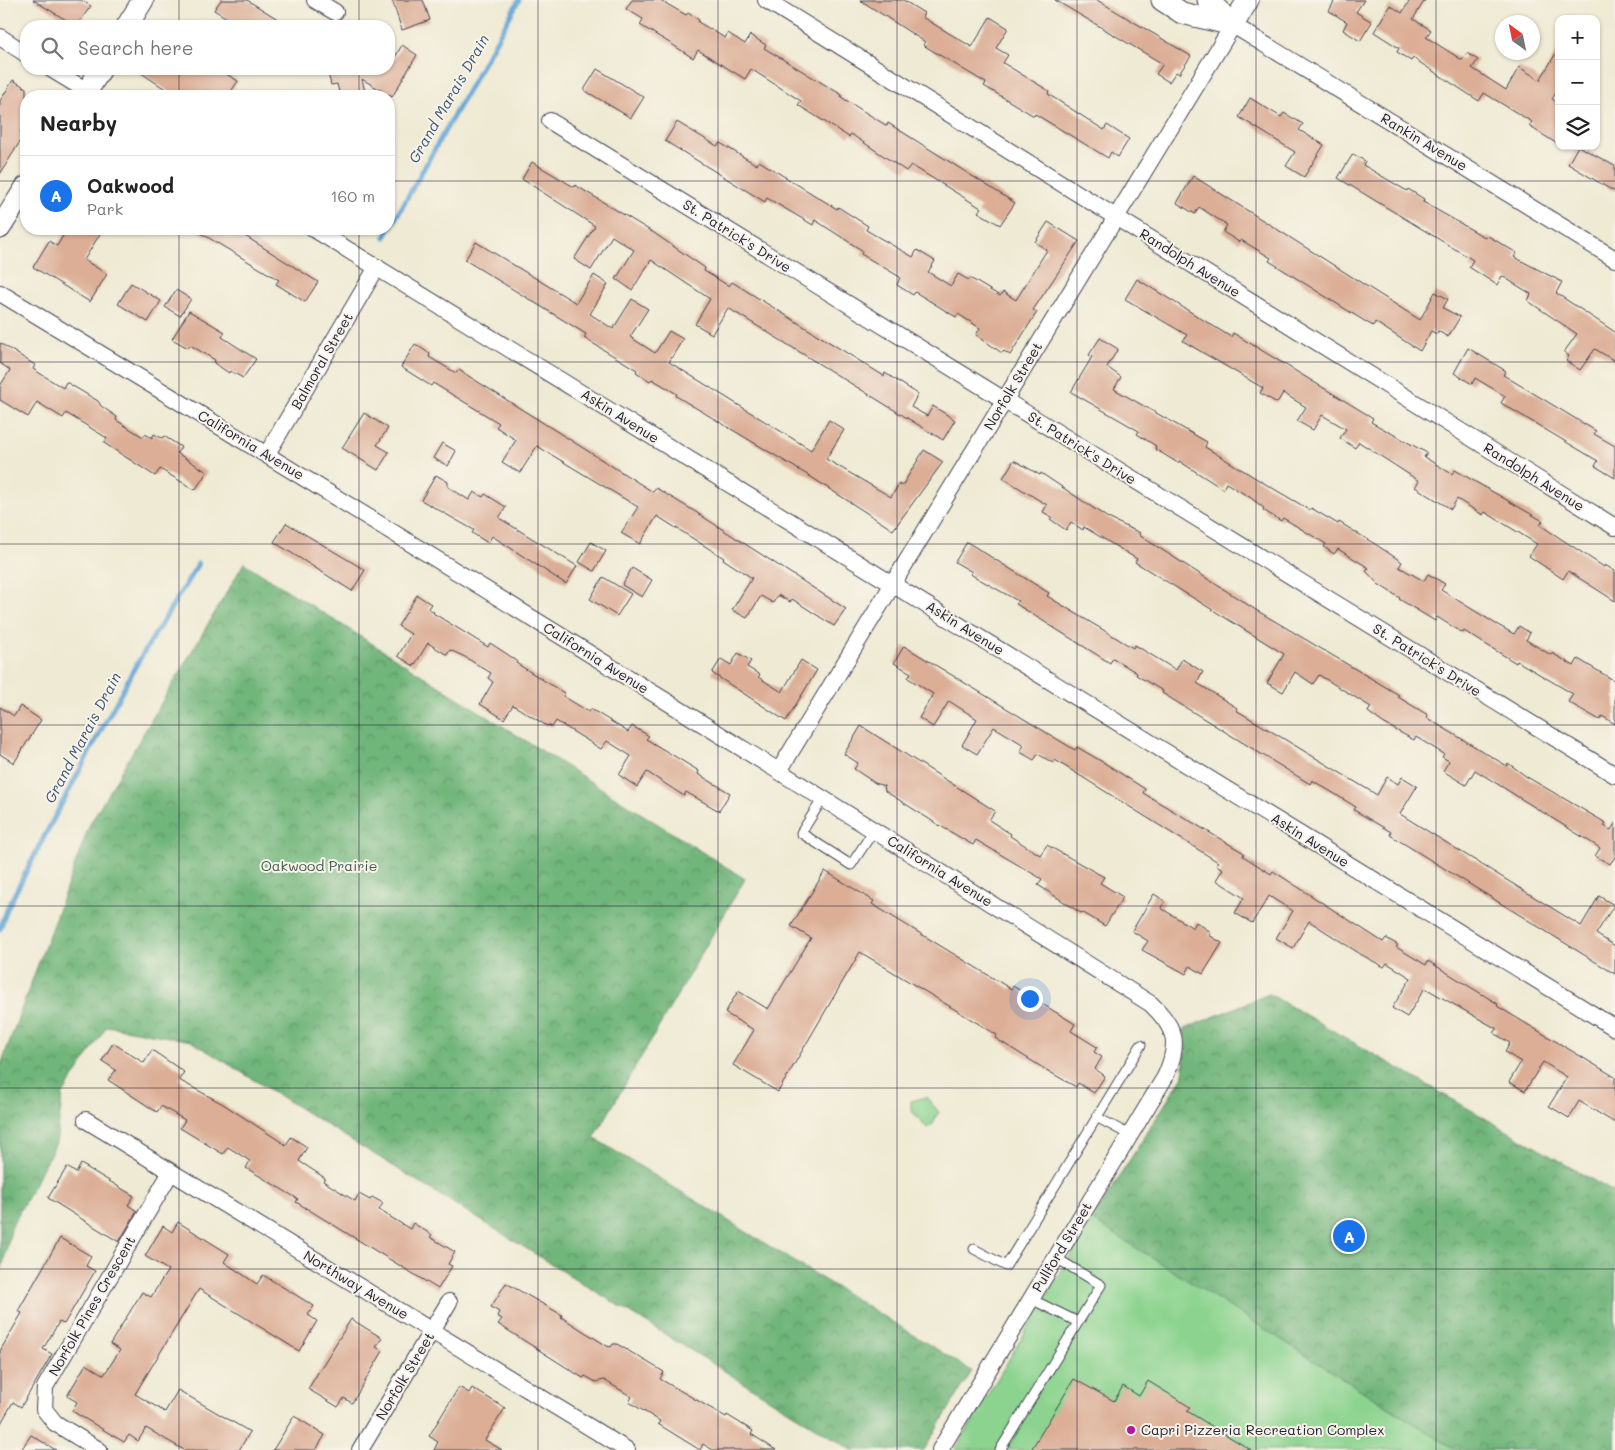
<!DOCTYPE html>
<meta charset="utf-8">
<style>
body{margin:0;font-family:Mali,sans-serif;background:#f6f6f6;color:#222}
.controls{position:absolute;right:15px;top:15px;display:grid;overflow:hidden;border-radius:10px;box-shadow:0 1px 4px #0004}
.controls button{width:45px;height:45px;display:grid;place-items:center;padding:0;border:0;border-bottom:1px solid #e0e0e0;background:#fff;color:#222;font:25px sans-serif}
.compass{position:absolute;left:1495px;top:15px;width:45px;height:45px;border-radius:50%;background:#fff;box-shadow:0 1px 4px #0004;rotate:327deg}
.you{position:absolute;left:1029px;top:998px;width:18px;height:18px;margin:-12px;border:4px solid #fff;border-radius:50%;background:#1a73e8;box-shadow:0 0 0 8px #1a73e833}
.badge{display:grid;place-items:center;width:32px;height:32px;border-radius:50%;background:#1a73e8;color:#fff;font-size:16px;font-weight:700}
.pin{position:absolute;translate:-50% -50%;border:2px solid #fff;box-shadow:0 1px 5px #0006}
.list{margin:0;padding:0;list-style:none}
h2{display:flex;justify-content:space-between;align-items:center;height:65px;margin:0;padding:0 20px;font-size:21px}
h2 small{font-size:16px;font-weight:400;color:#767676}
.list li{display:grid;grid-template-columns:32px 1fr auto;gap:15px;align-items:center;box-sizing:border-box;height:80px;padding:0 20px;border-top:1px solid #e0e0e0}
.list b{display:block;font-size:19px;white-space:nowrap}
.list p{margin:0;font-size:16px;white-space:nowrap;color:#767676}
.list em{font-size:16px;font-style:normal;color:#767676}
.icon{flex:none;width:28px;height:28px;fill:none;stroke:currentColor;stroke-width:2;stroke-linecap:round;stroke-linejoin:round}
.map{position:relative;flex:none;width:1615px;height:1450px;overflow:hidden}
.search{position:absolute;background:#fff;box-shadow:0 1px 4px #0004;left:20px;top:20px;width:375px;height:55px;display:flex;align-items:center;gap:12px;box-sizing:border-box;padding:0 18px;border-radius:20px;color:#767676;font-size:19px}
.panel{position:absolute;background:#fff;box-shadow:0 1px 4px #0004;left:20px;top:90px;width:375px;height:145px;border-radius:20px}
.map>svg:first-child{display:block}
</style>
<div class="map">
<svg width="1615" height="1450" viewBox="0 0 1615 1450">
<defs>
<pattern id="forest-crowns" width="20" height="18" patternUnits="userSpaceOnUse" patternTransform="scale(1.25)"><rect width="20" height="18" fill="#70b579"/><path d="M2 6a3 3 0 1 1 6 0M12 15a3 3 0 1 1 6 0" fill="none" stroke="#5c9364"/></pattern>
</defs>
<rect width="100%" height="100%" fill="#f7f3e8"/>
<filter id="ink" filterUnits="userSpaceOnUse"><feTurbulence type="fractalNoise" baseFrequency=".02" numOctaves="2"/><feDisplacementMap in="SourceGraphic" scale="10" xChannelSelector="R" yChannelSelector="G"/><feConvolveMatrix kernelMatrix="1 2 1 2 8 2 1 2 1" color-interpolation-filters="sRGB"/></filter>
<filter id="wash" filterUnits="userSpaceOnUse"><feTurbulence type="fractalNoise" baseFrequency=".0096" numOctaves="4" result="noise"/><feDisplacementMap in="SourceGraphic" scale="20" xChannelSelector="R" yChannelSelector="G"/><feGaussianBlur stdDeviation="1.12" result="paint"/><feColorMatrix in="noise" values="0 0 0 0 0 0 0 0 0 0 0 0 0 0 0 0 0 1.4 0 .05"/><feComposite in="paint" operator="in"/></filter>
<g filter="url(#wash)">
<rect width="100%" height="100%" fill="#efead3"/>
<!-- green -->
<g fill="#8bd38e" stroke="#567a64">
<polygon points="1269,994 1615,1193 1615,1450 955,1450 1092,1220 1183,1076 1186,1045 1184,1029"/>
<polygon points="926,1097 939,1112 933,1124 927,1128 911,1110 911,1101"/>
</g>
<!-- forest -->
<g fill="url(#forest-crowns)" stroke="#496c5a">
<polygon points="244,563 745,879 594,1138 972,1371 924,1450 852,1450 191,1041 107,1026 63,1094 56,1143 12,1226 0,1277 0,1067 90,824"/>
<polygon points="1269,994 1615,1193 1615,1450 1456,1450 1092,1220 1183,1076 1186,1045 1184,1029"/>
</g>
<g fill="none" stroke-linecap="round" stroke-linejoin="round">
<!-- stream -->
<g stroke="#61a4d5" stroke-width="5">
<polyline points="385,237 519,0"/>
<polyline points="0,929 8,907 44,837 135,667 198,564"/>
</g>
</g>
<g id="blocks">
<!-- building -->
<g fill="#dcae96">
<polygon points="33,0 81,0 91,6 76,26"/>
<polygon points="221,0 247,0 289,26 240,26 214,10"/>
<polygon points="392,0 423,0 430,20 402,30"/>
<polygon points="632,0 660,0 686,15 688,13 699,20 698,22 725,38 728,33 745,44 750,35 766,45 764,48 842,95 841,97 887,126 888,123 1015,203 1000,225 978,212 981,208 911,165 906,171 851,134 849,137 798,105 801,101 751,69 745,79 698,50 693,58 673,45 640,25 643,19 626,9"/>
<polygon points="860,0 903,0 924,13 922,17 972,47 990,17 1008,28 996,48 1008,55 1003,63 1049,91 1048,94 1104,130 1107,125 1129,139 1118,157 1111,152 1108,158 1035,114 1034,116 984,86 986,83 923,45 925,42"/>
<polygon points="1055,0 1097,0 1191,56 1179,74 1176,72 1169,82 1156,74 1163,64"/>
<polygon points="1335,0 1364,0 1356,12 1372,22 1360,41 1343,30 1347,22 1329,11"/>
<polygon points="1410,0 1425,0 1413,19 1431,30 1426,37 1462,60 1467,53 1478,60 1472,68 1506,90 1519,67 1540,80 1559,48 1559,88 1552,99 1559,104 1559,145 1529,126 1532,122 1484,93 1479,101 1413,58 1411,61 1397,52 1399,48 1374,32 1390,5 1402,13"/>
<polygon points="402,45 417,55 392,97 362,79 366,96 340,96 337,84 331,85 327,69 389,69 389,56 394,59"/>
<polygon points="135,69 218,69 238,81 228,96 176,96"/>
<polygon points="597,69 644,97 631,118 584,90"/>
<polygon points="13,80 26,88 26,122 20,132 24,135 0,174 0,101"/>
<polygon points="1250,98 1281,117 1284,113 1303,124 1299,130 1324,145 1304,177 1286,166 1295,152 1239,117"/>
<polygon points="677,122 717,146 720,143 757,165 759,161 837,209 838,207 868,226 866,230 913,257 917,250 935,261 928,272 951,286 958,274 969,280 970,278 1000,296 1003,292 1016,300 1047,250 1035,242 1048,222 1079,241 1033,310 1037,312 1010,355 1004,351 1002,353 976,335 980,328 958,314 956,317 915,292 913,295 897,285 900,277 861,254 863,251 815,220 813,225 767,198 765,202 665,141"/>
<polygon points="1578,146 1615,166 1615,192 1568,164"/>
<polygon points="1353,154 1365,161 1363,165 1407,191 1408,189 1424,199 1423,202 1486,238 1488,236 1517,253 1514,257 1562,282 1556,293 1615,332 1615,361 1595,349 1580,370 1566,361 1569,356 1564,352 1577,334 1528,301 1531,294 1502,276 1497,285 1469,267 1473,260 1338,178"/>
<polygon points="532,162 574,187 575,185 654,233 705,268 704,271 729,286 732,282 884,376 885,373 918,394 911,407 927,416 933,406 955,420 943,440 728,308 712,334 695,324 710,299 651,260 632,290 616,279 634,250 612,236 591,270 574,259 595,226 522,179"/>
<polygon points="1193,176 1420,320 1435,292 1448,299 1443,308 1460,317 1448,337 1438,331 1437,334 1431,331 1420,351 1375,322 1373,326 1358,317 1269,261 1271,258 1241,240 1239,242 1223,232 1227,225 1199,207 1195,214 1177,203"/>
<polygon points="67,229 103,229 84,260 107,274 90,302 33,267 49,241 57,246"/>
<polygon points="194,229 234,229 318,282 305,302 276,284 279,280"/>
<polygon points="476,242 576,303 594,275 608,284 590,314 613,329 632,299 648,309 630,337 655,353 669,331 683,339 669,362 811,450 829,420 844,430 826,459 891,497 899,484 902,486 924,450 943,462 893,530 811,477 676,396 677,394 652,379 650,381 636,372 637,370 584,338 586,334 465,260"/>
<polygon points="1137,279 1231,337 1233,333 1373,418 1371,422 1427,453 1424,457 1452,474 1455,470 1543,521 1540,525 1604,567 1605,565 1615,571 1615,601 1568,571 1563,579 1529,556 1537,544 1485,512 1483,515 1457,499 1451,509 1415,487 1419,481 1359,442 1355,448 1340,438 1346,429 1322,415 1313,430 1297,421 1306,407 1283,393 1277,403 1260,393 1263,388 1183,341 1187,335 1125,299"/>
<polygon points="131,283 161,301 148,322 118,304"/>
<polygon points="176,290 191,299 180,316 165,307"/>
<polygon points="189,311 225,332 222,337 256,359 243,378 230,371 229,373 214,363 215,360 190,345 188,348 172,339"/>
<polygon points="1100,338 1118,349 1107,367 1121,377 1114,389 1207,442 1205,447 1262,482 1310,510 1311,508 1338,524 1339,522 1375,544 1402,562 1399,567 1424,581 1428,574 1445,584 1441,590 1496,624 1514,634 1519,626 1530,633 1526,640 1551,655 1552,653 1574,666 1578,659 1615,681 1615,724 1602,716 1600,720 1568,702 1573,694 1517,661 1516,663 1464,631 1463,633 1437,617 1435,621 1399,599 1400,598 1378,584 1366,571 1369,568 1338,549 1334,554 1324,547 1326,544 1283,518 1281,521 1263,510 1264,508 1251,498 1226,483 1223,489 1179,461 1178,463 1155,449 1156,446 1137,434 1139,431 1071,392 1092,357 1089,355"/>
<polygon points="0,343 35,365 33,369 63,388 66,382 98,401 101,406 117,417 116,420 143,437 145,434 152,438 154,434 162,438 164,436 181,447 177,453 207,472 195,490 160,469 155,476 104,443 107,438 66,413 63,418 37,402 28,417 0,400 0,386 10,370 0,363"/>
<polygon points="415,344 430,354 429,357 456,373 459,370 653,492 656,488 694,511 846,609 834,626 792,599 790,602 778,595 773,603 761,596 747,618 732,610 752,578 723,559 724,558 657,516 640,544 621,533 638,507 537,446 520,473 502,462 516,440 496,427 499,423 433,383 431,386 401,367"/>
<polygon points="1468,348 1506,371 1503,375 1596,431 1594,434 1615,446 1615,478 1595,466 1598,461 1501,403 1505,396 1475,378 1472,384 1454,373"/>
<polygon points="364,413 388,428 377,445 389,452 378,470 342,448"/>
<polygon points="442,443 456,451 448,466 433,458"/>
<polygon points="1014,460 1040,475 1041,473 1108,518 1140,533 1139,535 1256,610 1399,695 1398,697 1428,715 1427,718 1507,766 1508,763 1527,777 1606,823 1604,826 1611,830 1615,823 1615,857 1610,864 1595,856 1600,848 1475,770 1466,785 1443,771 1449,761 1442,757 1444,754 1416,737 1414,740 1383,723 1368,712 1371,707 1319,675 1313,684 1295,672 1283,692 1267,683 1284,654 1135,562 1137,559 1084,527 1083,530 1071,522 1066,530 1050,519 1052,517 1043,512 1047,505 1003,478"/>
<polygon points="436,475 448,482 448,487 469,500 474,492 483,497 485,494 506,507 499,518 577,566 566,584 492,536 488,543 472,533 474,530 421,500"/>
<polygon points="286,523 365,570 352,591 274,542"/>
<polygon points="591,542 606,551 594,571 579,562"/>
<polygon points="967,542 1049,593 1047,596 1133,648 1135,645 1176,670 1182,659 1203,672 1197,683 1237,708 1236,710 1377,795 1387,777 1398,784 1402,777 1417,786 1400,814 1581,926 1599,896 1614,905 1596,934 1615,946 1615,974 1390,835 1391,832 1354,810 1356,807 1312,780 1310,784 1162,693 1163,691 1136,675 1137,673 1113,658 1110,663 1040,619 1016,604 1018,601 970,574 972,572 955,562"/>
<polygon points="632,568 652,580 642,597 622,585"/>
<polygon points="603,577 631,594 617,616 590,599"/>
<polygon points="417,595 431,604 428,608 434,612 433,613 488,647 490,643 507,654 517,661 516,663 564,693 563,696 589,712 591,709 628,732 632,726 649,736 646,739 699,771 698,774 730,793 719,811 686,792 684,796 647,772 637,787 619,775 631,756 607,741 601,749 556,721 552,727 548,725 547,726 513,705 504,719 480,704 493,682 488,678 491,673 465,657 450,650 447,655 428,643 414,666 398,656 411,634 398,626"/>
<polygon points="904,646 1075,750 1077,747 1106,764 1145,789 1143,793 1244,853 1243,856 1271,874 1273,871 1383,942 1386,938 1398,945 1396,947 1426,965 1428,961 1498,1004 1497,1006 1615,1077 1615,1123 1579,1101 1569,1118 1549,1106 1567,1077 1543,1062 1525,1091 1509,1082 1521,1062 1505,1052 1510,1043 1494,1033 1497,1029 1425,988 1407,1017 1392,1008 1411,978 1387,963 1384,967 1362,955 1309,921 1293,948 1276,938 1293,911 1269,896 1252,923 1235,913 1244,898 1216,880 1223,869 1216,865 1218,862 1055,760 1053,763 1038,754 1034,760 1020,752 1024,745 994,727 977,754 962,745 977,719 949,701 933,727 919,718 933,694 908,678 911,673 894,663"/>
<polygon points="738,653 751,661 747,667 760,675 758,677 782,692 801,660 817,670 786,721 712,673 721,659 731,665"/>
<polygon points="20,706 41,720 14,763 0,754 0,707 14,716"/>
<polygon points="861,726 995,811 989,820 1011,834 1010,836 1040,855 1047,845 1104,877 1100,883 1123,897 1105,926 1082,912 1081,913 1038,885 1042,879 976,840 973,845 937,824 885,791 884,786 875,783 854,769 858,763 844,754"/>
<polygon points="825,871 874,901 872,904 1011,989 1013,986 1075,1024 1071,1031 1097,1047 1094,1052 1102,1057 1095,1069 1105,1076 1094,1093 1078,1083 1076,1087 1048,1071 995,1038 997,1035 860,952 778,1092 733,1065 754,1030 725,1013 738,991 768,1009 811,938 791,926"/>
<polygon points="1154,894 1165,901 1161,908 1193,928 1196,922 1211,932 1209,935 1222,943 1203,974 1190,966 1186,974 1142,950 1148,941 1132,931"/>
<polygon points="113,1043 144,1063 152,1050 184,1072 179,1080 223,1104 286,1145 291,1137 307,1147 299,1161 325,1178 323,1181 355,1201 359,1194 370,1200 372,1197 383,1203 379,1210 410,1229 413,1223 432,1235 430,1237 455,1252 448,1264 452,1266 438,1289 296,1202 298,1199 246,1168 250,1161 228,1147 223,1154 180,1128 185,1120 161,1106 157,1112 108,1080 116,1070 102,1061"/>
<polygon points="81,1164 134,1196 128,1205 137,1211 119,1242 48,1198 67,1167 76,1173"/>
<polygon points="178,1222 229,1254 224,1262 257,1284 263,1275 314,1306 308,1315 317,1321 299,1351 199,1289 135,1394 165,1412 178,1390 250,1432 239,1450 184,1450 146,1428 138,1441 129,1435 124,1442 72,1411 77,1402 67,1396 86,1364 104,1375 120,1350 110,1344 142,1292 151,1297 168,1270 145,1256 163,1226 172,1232"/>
<polygon points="60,1238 91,1256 86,1266 95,1271 64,1324 59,1322 43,1349 52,1354 21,1407 13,1402 0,1425 0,1351 22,1313 18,1311"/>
<polygon points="506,1283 562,1315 561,1317 607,1346 611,1347 613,1344 617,1344 664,1372 660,1379 726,1417 727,1415 753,1431 751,1434 776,1450 713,1450 703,1444 700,1450 658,1424 660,1421 629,1402 632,1397 604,1380 596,1382 585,1376 583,1378 498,1324 502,1319 497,1316 499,1312 491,1307"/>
<polygon points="351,1319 382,1338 376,1347 383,1351 352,1403 344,1398 338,1407 308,1389"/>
<polygon points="1074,1379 1114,1401 1123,1386 1139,1396 1148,1381 1190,1407 1187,1411 1251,1450 1031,1450"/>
<polygon points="459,1387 469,1393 472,1388 505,1408 485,1440 502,1450 434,1450 438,1442 429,1436"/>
<polygon points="294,1416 325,1435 316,1450 273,1450"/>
<polygon points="31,1435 56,1450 21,1450"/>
</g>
</g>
</g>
<g filter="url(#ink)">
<use href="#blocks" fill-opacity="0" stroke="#414052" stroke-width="1"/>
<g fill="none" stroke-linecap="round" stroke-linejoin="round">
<defs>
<g id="service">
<polyline points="823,798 801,833 851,865 874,830"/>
<polyline points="1098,1118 1130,1135"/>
<polyline points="974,1249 1006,1266 1141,1045"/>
<polyline points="1031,1299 1078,1322"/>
<polyline points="1000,1450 1101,1285 1056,1258"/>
</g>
<g id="minor">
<polyline points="315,0 335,12"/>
<polyline points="766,0 1615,527"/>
<polyline points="0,37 26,54"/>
<polyline points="51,69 87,91"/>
<polyline points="550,121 1615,775"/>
<polyline points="314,229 1615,1028"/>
<path d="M0,293C386,526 769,764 1151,1004C1177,1029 1180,1044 1165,1077L940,1450"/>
<polyline points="267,454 377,267"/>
<polyline points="779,771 1233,25 1615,259"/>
<polyline points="86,1120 627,1450"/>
<polyline points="99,1450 55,1423 44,1409 45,1387 171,1172"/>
<polyline points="360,1450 449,1302"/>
</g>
<g id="tertiary">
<polyline points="1162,0 1182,13 1233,25"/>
<polyline points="1208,0 1233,25"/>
<polyline points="1233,25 1248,0"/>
<polyline points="127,26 143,0"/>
<polyline points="84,96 101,69"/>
<polyline points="0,228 26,187"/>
</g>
</defs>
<!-- service casing -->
<use href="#service" stroke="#414052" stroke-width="11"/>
<!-- minor casing -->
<use href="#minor" stroke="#414052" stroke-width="18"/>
<!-- tertiary casing -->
<use href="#tertiary" stroke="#414052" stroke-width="23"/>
<!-- service -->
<use href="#service" stroke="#fff" stroke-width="9"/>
<!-- minor -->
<use href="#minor" stroke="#fff" stroke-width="16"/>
<!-- tertiary -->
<use href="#tertiary" stroke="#fff" stroke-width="21"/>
</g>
</g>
<!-- grid -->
<path fill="none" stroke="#22223b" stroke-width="1" stroke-opacity="0.55" d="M179,0V26M359,0V26M538,0V1450M718,0V1450M897,0V1450M1077,0V1450M1256,0V1450M1436,0V1450M179,69V96M359,69V96M0,181H26M389,181H1615M179,229V1450M359,229V1450M0,362H1615M0,544H1615M0,725H1615M0,906H1615M0,1088H1615M0,1269H1615"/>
<!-- markers -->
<circle fill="#b5179e" stroke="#f7f3e8" stroke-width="2" cx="1131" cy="1430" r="5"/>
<g text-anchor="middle" stroke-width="4" stroke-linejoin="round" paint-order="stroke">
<!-- street labels -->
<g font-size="14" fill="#22223b" stroke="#f7f3e8">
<text transform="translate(1424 142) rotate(31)" y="5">Rankin Avenue</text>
<text transform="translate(737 236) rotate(32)" y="5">St. Patrick's Drive</text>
<text transform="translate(1190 263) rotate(32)" y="5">Randolph Avenue</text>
<text transform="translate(322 361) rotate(-60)" y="5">Balmoral Street</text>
<text transform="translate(1013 386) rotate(-59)" y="5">Norfolk Street</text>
<text transform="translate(620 416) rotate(32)" y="5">Askin Avenue</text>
<text transform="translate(251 445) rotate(31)" y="5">California Avenue</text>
<text transform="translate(1082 448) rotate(32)" y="5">St. Patrick's Drive</text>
<text transform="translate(1534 477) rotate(32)" y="5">Randolph Avenue</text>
<text transform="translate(965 628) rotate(32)" y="5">Askin Avenue</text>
<text transform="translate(596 658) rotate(32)" y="5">California Avenue</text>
<text transform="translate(1427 660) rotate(32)" y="5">St. Patrick's Drive</text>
<text transform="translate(1310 840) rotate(32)" y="5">Askin Avenue</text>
<text transform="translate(940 871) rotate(32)" y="5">California Avenue</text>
<text transform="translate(1062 1247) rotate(-59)" y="5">Pullford Street</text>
<text transform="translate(356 1285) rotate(31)" y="5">Northway Avenue</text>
<text transform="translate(92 1306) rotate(-60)" y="5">Norfolk Pines Crescent</text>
<text transform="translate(405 1376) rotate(-59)" y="5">Norfolk Street</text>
</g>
<!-- park labels -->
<g font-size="14" fill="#425754" stroke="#f7f3e8">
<text x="319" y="871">Oakwood Prairie</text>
</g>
<!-- poi labels -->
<g font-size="14" fill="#22223b" stroke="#f7f3e8" text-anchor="start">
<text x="1141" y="1435">Capri Pizzeria Recreation Complex</text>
</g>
<!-- water labels -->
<g font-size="15" font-style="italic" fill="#3b5679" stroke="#f7f3e8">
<text transform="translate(449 99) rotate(-60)" y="5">Grand Marais Drain</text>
<text transform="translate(83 738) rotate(-62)" y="5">Grand Marais Drain</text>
</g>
</g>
</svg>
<div class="controls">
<button>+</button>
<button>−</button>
<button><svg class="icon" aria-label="layers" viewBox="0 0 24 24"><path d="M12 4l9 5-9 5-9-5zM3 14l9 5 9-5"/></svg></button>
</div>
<svg class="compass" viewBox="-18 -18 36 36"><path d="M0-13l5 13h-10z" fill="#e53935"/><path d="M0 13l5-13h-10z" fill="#767676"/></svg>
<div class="you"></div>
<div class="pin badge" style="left:1349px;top:1236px">A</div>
<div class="search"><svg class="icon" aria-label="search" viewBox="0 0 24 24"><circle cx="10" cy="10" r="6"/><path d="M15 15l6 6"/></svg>Search here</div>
<section class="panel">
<h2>Nearby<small></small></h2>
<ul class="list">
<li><span class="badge">A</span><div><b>Oakwood</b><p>Park</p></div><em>160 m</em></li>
</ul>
</section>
</div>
